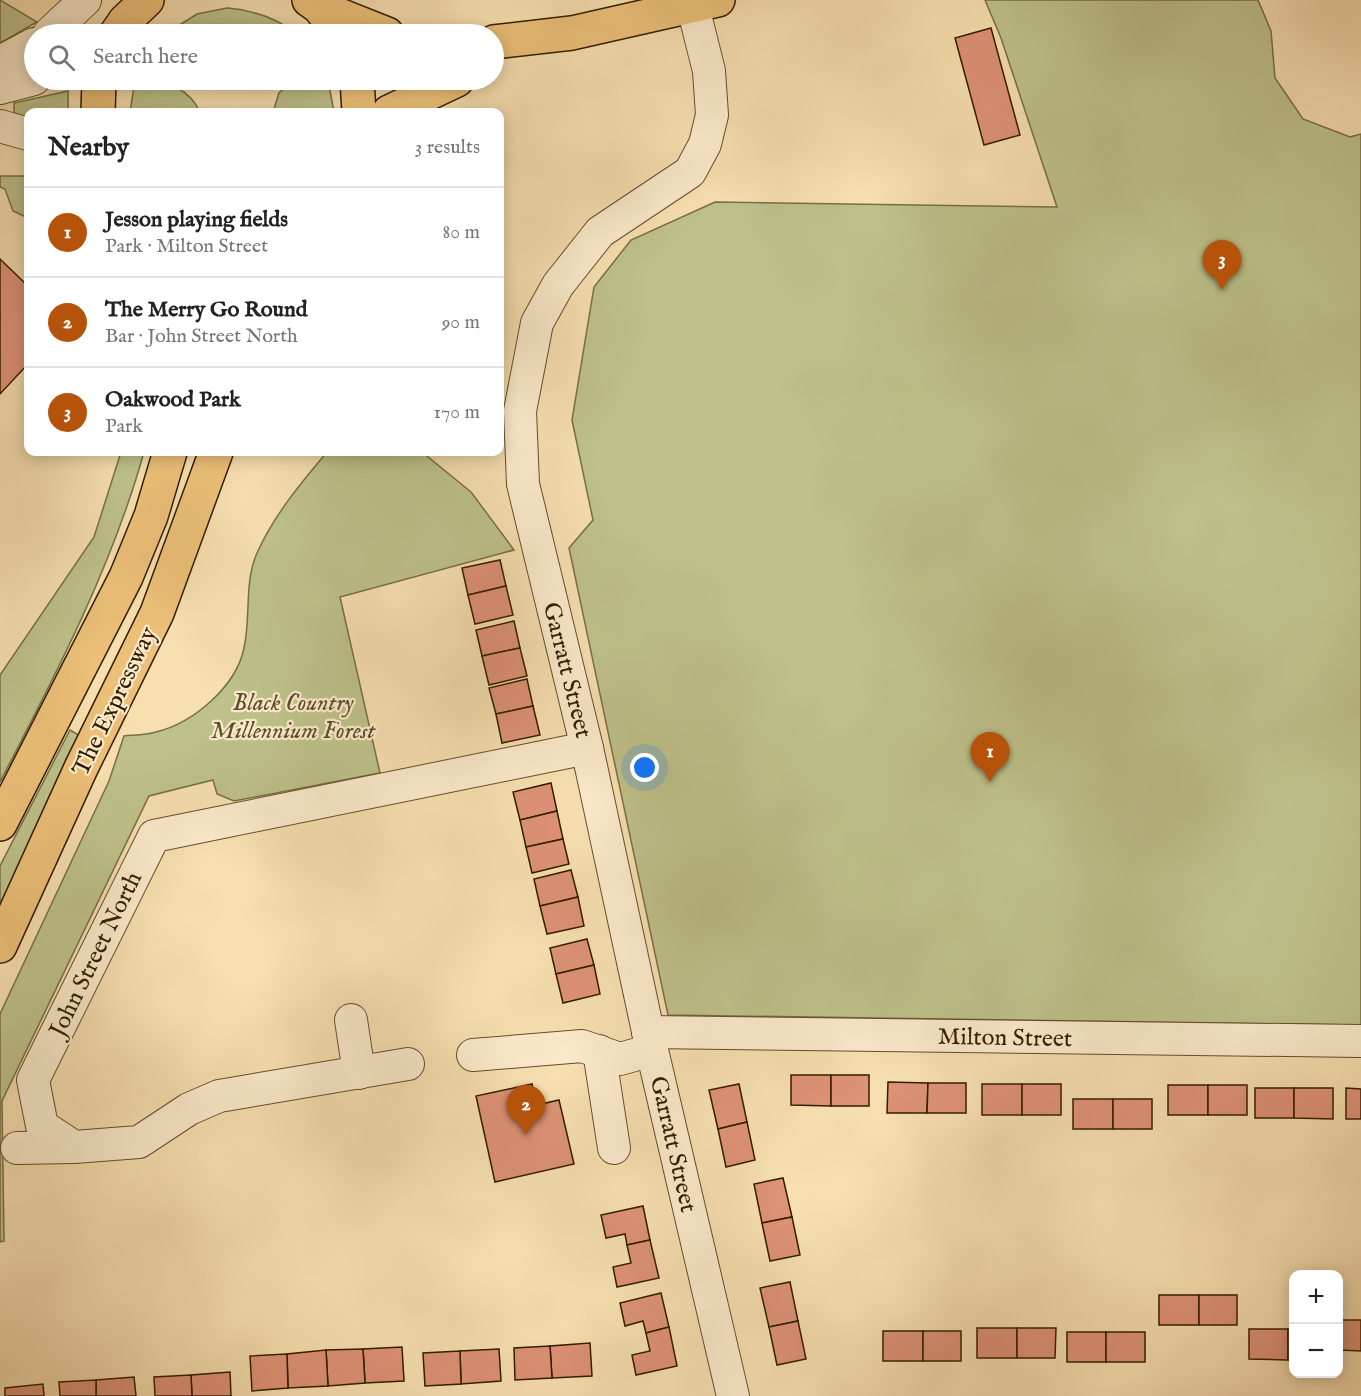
<!DOCTYPE html>
<meta charset="utf-8">
<style>
body{margin:0;font-family:"IM FELL English",serif;background:#f2f2f2;color:#222}
.controls{position:absolute;right:18px;bottom:18px;display:grid;overflow:hidden;border-radius:12px;box-shadow:0 3px 15px #0003}
.controls button{width:54px;height:54px;display:grid;place-items:center;padding:0;border:0;border-bottom:2px solid #e0e0e0;background:#fff;color:#222;font:30px sans-serif}
.you{position:absolute;left:645px;top:768px;width:21px;height:21px;margin:-15px;border:4px solid #fff;border-radius:50%;background:#1a73e8;box-shadow:0 0 0 9px #1a73e833}
.badge{display:grid;place-items:center;width:39px;height:39px;border-radius:50%;background:#b45309;color:#fff;font-size:20px;font-weight:700}
.pin{position:absolute;translate:-50% -50px;filter:drop-shadow(0 2px 3px #0008)}
.pin::after{content:'';position:absolute;top:32px;width:21px;height:18px;background:inherit;clip-path:polygon(0 0,100% 0,50% 100%)}
.list{margin:0;padding:0;list-style:none}
h2{display:flex;justify-content:space-between;align-items:center;height:78px;margin:0;padding:0 24px;font-size:26px}
h2 small{font-size:20px;font-weight:400;color:#767676}
.list li{display:grid;grid-template-columns:39px 1fr auto;gap:18px;align-items:center;box-sizing:border-box;height:90px;padding:0 24px;border-top:2px solid #e0e0e0}
.list b{display:block;font-size:22px;white-space:nowrap}
.list p{margin:0;font-size:20px;white-space:nowrap;color:#767676}
.list em{font-size:20px;font-style:normal;color:#767676}
.icon{flex:none;width:33px;height:33px;fill:none;stroke:currentColor;stroke-width:2;stroke-linecap:round;stroke-linejoin:round}
.map{position:relative;flex:none;width:1361px;height:1396px;overflow:hidden}
.search{position:absolute;background:#fff;box-shadow:0 3px 15px #0003;left:24px;top:24px;width:480px;height:66px;display:flex;align-items:center;gap:15px;box-sizing:border-box;padding:0 21px;border-radius:33px;color:#767676;font-size:22px}
.panel{position:absolute;background:#fff;box-shadow:0 3px 15px #0003;left:24px;top:108px;width:480px;height:348px;border-radius:12px}
.map>svg:first-child{display:block}
</style>
<div class="map">
<svg width="1361" height="1396" viewBox="0 0 1361 1396">
<rect width="100%" height="100%" fill="#f7dfaf"/>
<filter id="stains"><feTurbulence type="fractalNoise" baseFrequency=".00333" numOctaves="4"/><feColorMatrix values="0 0 0 0 .2 0 0 0 0 .09 0 0 0 0 .02 0 0 0 .5 -.17"/></filter>
<radialGradient id="worn" r=".72"><stop offset=".6" stop-color="#630" stop-opacity="0"/><stop offset="1" stop-color="#630" stop-opacity=".3"/></radialGradient>
<!-- green -->
<g fill="#bec18a" stroke="#786e45" stroke-width="1.5">
<polygon points="0,0 37,22 0,43"/>
<polygon points="985,0 1258,0 1271,31 1275,78 1303,119 1350,137 1361,134 1361,1025 668,1015 569,548 593,520 572,420 594,287 631,240 715,202 1057,207 1001,38"/>
<path d="M227,8C254,10 276,18 298,34H165L197,14Z"/>
<path d="M135,80C162,79 188,86 200,112H130Z"/>
<polygon points="293,80 328,80 334,112 273,112 279,93"/>
<polygon points="68,91 68,112 28,112 28,118 14,113 14,103"/>
<polygon points="0,176 28,176 28,218 13,211 5,189 0,187"/>
<path d="M121,452H144C112,567 55,676 0,782V675L94,537Z"/>
<path d="M327,452H422L471,492L514,550L340,597L380,773L234,801L217,794L213,780L149,796L2,1101L4,1241L0,1242V1014L109,781L124,736C134,735 146,735 156,732C193,723 236,687 244,648C251,617 244,582 257,553C274,515 301,483 327,452Z"/>
<polygon points="70,730 84,738 0,912 0,866"/>
</g>
<!-- building -->
<g fill="#de9276" stroke="#331c00" stroke-width="1.5">
<polygon points="991,28 1020,135 984,145 955,38"/>
<polygon points="0,259 28,286 28,364 0,394"/>
<polygon points="500,560 506,586 468,595 462,568"/>
<polygon points="506,586 513,615 475,624 468,595"/>
<polygon points="514,621 520,648 482,656 476,630"/>
<polygon points="520,648 527,676 489,685 482,656"/>
<polygon points="527,679 533,706 496,714 489,688"/>
<polygon points="533,706 540,735 502,743 496,714"/>
<polygon points="551,783 557,811 520,820 513,792"/>
<polygon points="557,811 563,839 526,847 520,820"/>
<polygon points="563,839 569,864 532,873 526,847"/>
<polygon points="571,870 578,897 540,906 534,879"/>
<polygon points="578,897 584,926 547,934 540,906"/>
<polygon points="587,939 594,965 556,974 550,948"/>
<polygon points="594,965 600,994 563,1003 556,974"/>
<polygon points="791,1075 831,1075 831,1106 791,1105"/>
<rect x="831" y="1075" width="38" height="31"/>
<polygon points="888,1082 928,1083 927,1113 887,1113"/>
<polygon points="928,1083 966,1083 966,1113 927,1113"/>
<polygon points="532,1084 537,1105 559,1100 574,1164 495,1182 476,1096"/>
<polygon points="739,1084 747,1122 718,1129 709,1090"/>
<rect x="982" y="1084" width="40" height="31"/>
<rect x="1022" y="1084" width="39" height="31"/>
<rect x="1168" y="1085" width="40" height="30"/>
<rect x="1208" y="1085" width="39" height="30"/>
<rect x="1255" y="1088" width="39" height="30"/>
<polygon points="1294,1088 1333,1088 1333,1119 1294,1118"/>
<polygon points="1346,1088 1361,1089 1361,1119 1346,1119"/>
<rect x="1073" y="1099" width="40" height="30"/>
<rect x="1113" y="1099" width="39" height="30"/>
<polygon points="747,1122 755,1160 726,1167 718,1129"/>
<polygon points="783,1178 792,1217 762,1223 754,1184"/>
<polygon points="643,1206 650,1240 627,1245 625,1234 606,1238 601,1215"/>
<polygon points="792,1217 800,1255 770,1261 762,1223"/>
<polygon points="650,1240 659,1278 617,1287 613,1267 631,1263 627,1245"/>
<polygon points="790,1282 798,1321 769,1327 760,1288"/>
<polygon points="661,1293 669,1327 646,1333 643,1321 625,1326 620,1303"/>
<rect x="1159" y="1295" width="40" height="30"/>
<rect x="1199" y="1295" width="38" height="30"/>
<polygon points="1340,1320 1361,1320 1361,1351 1340,1350"/>
<polygon points="798,1321 806,1359 777,1365 769,1327"/>
<polygon points="669,1327 677,1366 636,1375 632,1355 650,1351 646,1333"/>
<rect x="977" y="1328" width="40" height="30"/>
<polygon points="1017,1328 1056,1328 1055,1358 1017,1358"/>
<polygon points="1249,1329 1288,1329 1288,1360 1249,1359"/>
<rect x="1288" y="1329" width="6" height="31"/>
<rect x="883" y="1331" width="40" height="30"/>
<rect x="923" y="1331" width="38" height="30"/>
<rect x="1067" y="1332" width="39" height="30"/>
<rect x="1106" y="1332" width="39" height="30"/>
<polygon points="590,1343 592,1376 552,1378 550,1346"/>
<polygon points="550,1346 552,1378 515,1380 514,1348"/>
<polygon points="402,1347 404,1381 365,1383 363,1349"/>
<polygon points="363,1349 365,1383 328,1386 326,1350"/>
<polygon points="499,1349 501,1381 461,1384 460,1351"/>
<polygon points="326,1350 328,1386 288,1388 287,1354"/>
<polygon points="460,1351 461,1384 425,1386 423,1353"/>
<polygon points="287,1354 288,1388 252,1391 250,1356"/>
<polygon points="230,1372 231,1396 192,1396 191,1375"/>
<polygon points="191,1375 192,1396 155,1396 154,1377"/>
<polygon points="134,1377 136,1396 96,1396 96,1380"/>
<polygon points="96,1380 96,1396 60,1396 59,1382"/>
<polygon points="43,1384 44,1396 5,1396 5,1388"/>
</g>
<g fill="none" stroke-linecap="round" stroke-linejoin="round">
<defs>
<g id="minor">
<polyline points="693,7 709,71 712,115 705,144 690,172 600,232 558,285 537,323 520,411 523,484 587,748 652,1050 733,1396"/>
<polyline points="49,34 85,0"/>
<polyline points="0,62 34,44"/>
<polyline points="0,88 34,79"/>
<polyline points="0,126 28,134"/>
<polyline points="351,1020 359,1073"/>
<polyline points="648,1032 1361,1041"/>
<polyline points="599,1051 614,1148"/>
<polyline points="473,1055 582,1046 620,1059 652,1050"/>
<polyline points="408,1064 219,1096 189,1109 139,1142 74,1147 42,1126 33,1080 154,836 587,748"/>
<polyline points="17,1148 74,1147"/>
</g>
<g id="major">
<polyline points="319,7 387,34"/>
<polyline points="494,42 572,33 718,0"/>
<polyline points="389,112 457,80"/>
</g>
<g id="highway">
<polyline points="309,0 319,7 340,34"/>
<polyline points="116,34 125,21 147,0"/>
<polyline points="357,80 359,112"/>
<polyline points="98,112 99,80"/>
<polyline points="0,824 126,577 151,516 170,452"/>
<polyline points="0,946 81,768 157,613 216,452"/>
</g>
</defs>
<!-- minor casing -->
<use href="#minor" stroke="#644d2c" stroke-width="34"/>
<!-- major casing -->
<use href="#major" stroke="#331c00" stroke-width="36"/>
<!-- highway casing -->
<use href="#highway" stroke="#331c00" stroke-width="36"/>
<!-- minor -->
<use href="#minor" stroke="#faeacb" stroke-width="32"/>
<!-- major -->
<use href="#major" stroke="#ecc078" stroke-width="33"/>
<!-- highway -->
<use href="#highway" stroke="#ecc078" stroke-width="33"/>
</g>
<g text-anchor="middle" stroke-width="4.5" stroke-linejoin="round" paint-order="stroke">
<!-- street labels -->
<g font-size="24" fill="#331c00" stroke="#faeacb">
<text transform="translate(568 670) rotate(76)" y="8">Garratt Street</text>
<text transform="translate(114 701) rotate(-64)" y="8">The Expressway</text>
<text transform="translate(95 954) rotate(-64)" y="8">John Street North</text>
<text transform="translate(1005 1037) rotate(1)" y="8">Milton Street</text>
<text transform="translate(674 1144) rotate(77)" y="8">Garratt Street</text>
</g>
<!-- park labels -->
<g font-size="24" font-style="italic" fill="#5d4e29" stroke="#faeacb">
<text x="293" y="710">Black Country<tspan x="293" dy="28">Millennium Forest</tspan></text>
</g>
</g>
<rect width="100%" height="100%" filter="url(#stains)"/>
<rect width="100%" height="100%" fill="url(#worn)"/>
</svg>
<div class="controls">
<button>+</button>
<button>−</button>
</div>
<div class="you"></div>
<div class="pin badge" style="left:990px;top:782px">1</div>
<div class="pin badge" style="left:526px;top:1135px">2</div>
<div class="pin badge" style="left:1222px;top:290px">3</div>
<div class="search"><svg class="icon" aria-label="search" viewBox="0 0 24 24"><circle cx="10" cy="10" r="6"/><path d="M15 15l6 6"/></svg>Search here</div>
<section class="panel">
<h2>Nearby<small>3 results</small></h2>
<ul class="list">
<li><span class="badge">1</span><div><b>Jesson playing fields</b><p>Park · Milton Street</p></div><em>80 m</em></li>
<li><span class="badge">2</span><div><b>The Merry Go Round</b><p>Bar · John Street North</p></div><em>90 m</em></li>
<li><span class="badge">3</span><div><b>Oakwood Park</b><p>Park</p></div><em>170 m</em></li>
</ul>
</section>
</div>
